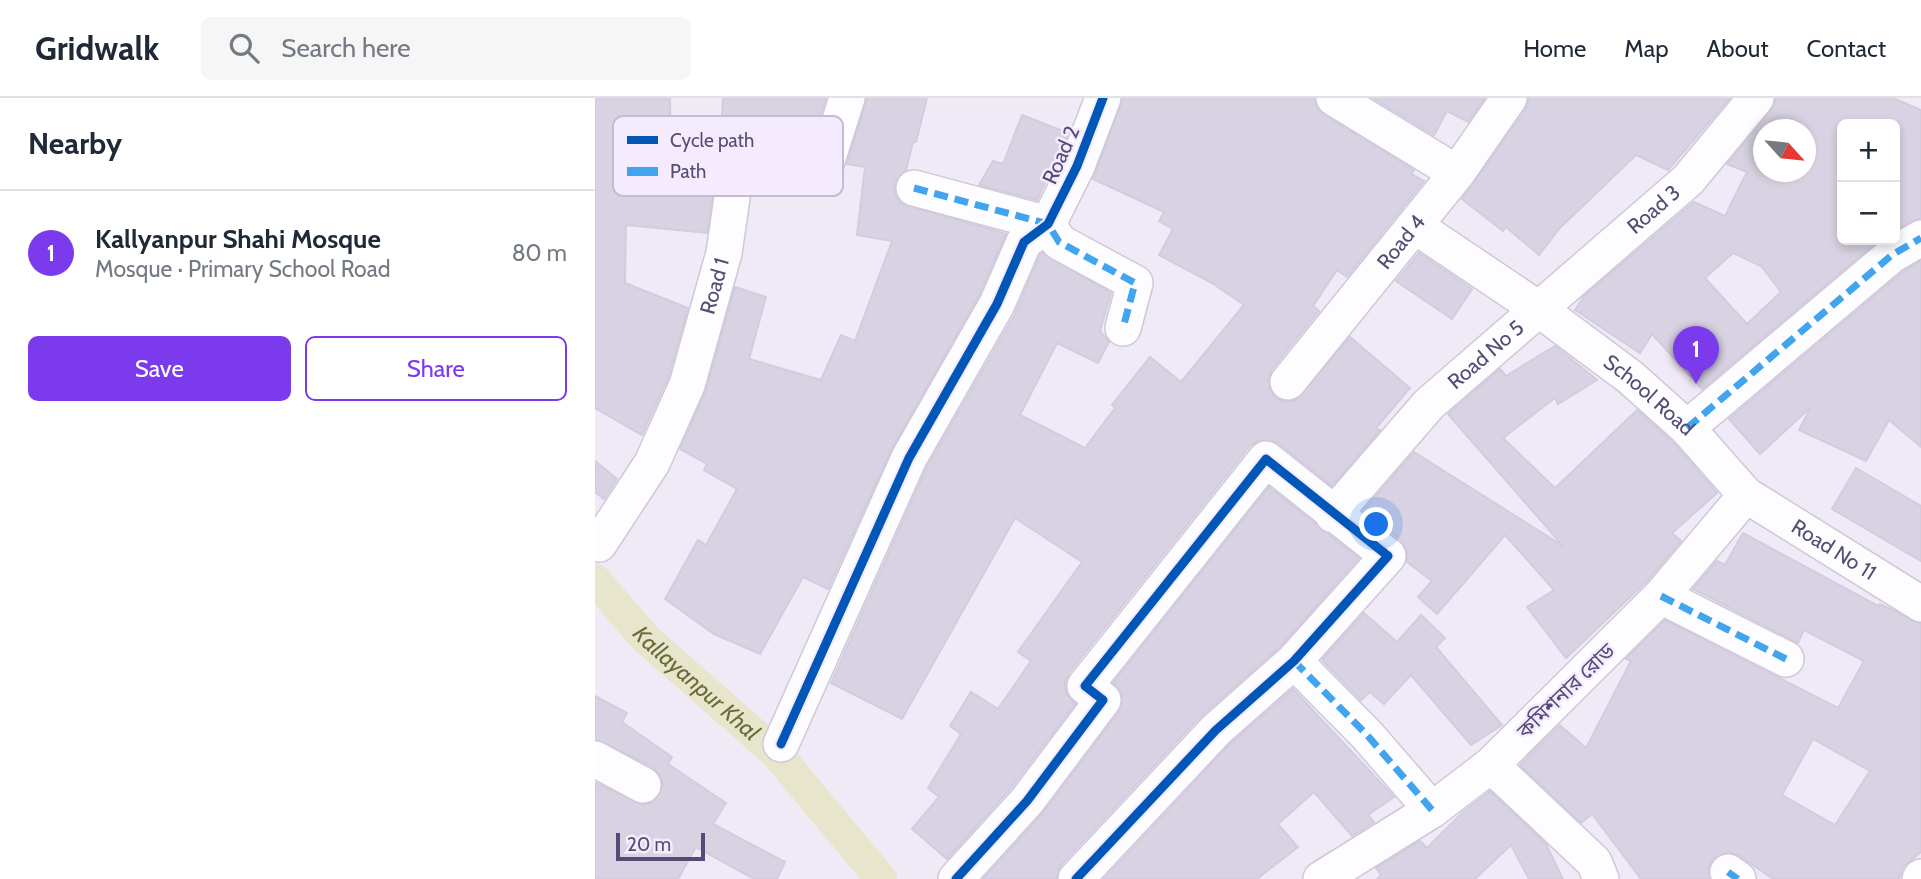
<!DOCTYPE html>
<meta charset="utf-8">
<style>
body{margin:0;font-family:Cabin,"Noto Sans Bengali",sans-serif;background:#f6f6f7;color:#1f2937}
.controls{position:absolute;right:21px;top:21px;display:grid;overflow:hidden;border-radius:10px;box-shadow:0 4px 10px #0003}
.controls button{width:63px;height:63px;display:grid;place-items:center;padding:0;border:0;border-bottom:2px solid #e0e1e3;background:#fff;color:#1f2937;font:35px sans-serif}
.compass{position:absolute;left:1158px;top:21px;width:63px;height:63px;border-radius:50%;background:#fff;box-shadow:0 4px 10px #0003;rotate:117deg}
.scale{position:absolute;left:21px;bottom:18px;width:89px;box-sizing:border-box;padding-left:7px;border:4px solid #554b74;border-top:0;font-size:19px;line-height:24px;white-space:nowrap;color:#554b74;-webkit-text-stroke:5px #f5ebff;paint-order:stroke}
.you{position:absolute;left:782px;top:427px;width:24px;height:24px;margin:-18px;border:5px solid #fff;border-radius:50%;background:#1a73e8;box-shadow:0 0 0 10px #1a73e833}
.badge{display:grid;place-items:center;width:46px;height:46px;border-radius:50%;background:#7c3aed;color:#fff;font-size:23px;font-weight:700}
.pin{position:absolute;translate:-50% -58px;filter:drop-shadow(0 2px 4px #0008)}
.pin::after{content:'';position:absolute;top:37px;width:24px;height:21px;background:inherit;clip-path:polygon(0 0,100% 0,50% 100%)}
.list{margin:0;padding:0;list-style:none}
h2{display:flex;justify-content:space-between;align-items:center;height:91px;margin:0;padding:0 28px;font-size:30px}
h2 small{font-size:23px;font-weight:400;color:#747a83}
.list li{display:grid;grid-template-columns:46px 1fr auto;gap:21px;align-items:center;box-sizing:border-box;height:126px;padding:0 28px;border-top:2px solid #e0e1e3}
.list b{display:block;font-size:26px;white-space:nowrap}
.list p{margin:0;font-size:23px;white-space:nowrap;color:#747a83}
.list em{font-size:23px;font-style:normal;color:#747a83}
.actions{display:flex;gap:14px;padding:21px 28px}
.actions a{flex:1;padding:16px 0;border:2px solid #7c3aed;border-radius:10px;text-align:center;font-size:24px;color:#7c3aed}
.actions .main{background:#7c3aed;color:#fff}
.icon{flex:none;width:38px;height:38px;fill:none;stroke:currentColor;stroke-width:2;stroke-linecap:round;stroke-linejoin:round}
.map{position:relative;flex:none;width:1326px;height:781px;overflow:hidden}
header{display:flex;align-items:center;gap:42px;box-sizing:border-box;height:98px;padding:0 35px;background:#fff;border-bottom:2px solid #e0e1e3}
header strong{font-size:33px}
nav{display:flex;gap:38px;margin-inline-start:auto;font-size:24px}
.search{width:490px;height:63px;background:#f6f6f7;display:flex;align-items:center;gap:18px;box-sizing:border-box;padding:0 24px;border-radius:10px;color:#747a83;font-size:26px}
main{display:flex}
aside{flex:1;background:#fff}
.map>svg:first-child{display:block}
</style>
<header>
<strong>Gridwalk</strong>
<div class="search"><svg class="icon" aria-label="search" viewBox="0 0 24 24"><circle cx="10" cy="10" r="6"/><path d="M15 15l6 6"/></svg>Search here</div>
<nav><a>Home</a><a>Map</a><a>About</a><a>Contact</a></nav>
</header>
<main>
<aside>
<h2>Nearby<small></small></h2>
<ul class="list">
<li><span class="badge">1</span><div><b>Kallyanpur Shahi Mosque</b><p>Mosque · Primary School Road</p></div><em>80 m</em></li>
</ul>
<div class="actions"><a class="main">Save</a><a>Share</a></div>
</aside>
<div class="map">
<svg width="1326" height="781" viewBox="0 0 1326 781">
<rect width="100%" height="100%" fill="#f0eaf7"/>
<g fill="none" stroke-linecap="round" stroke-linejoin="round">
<!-- canal -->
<path stroke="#e7e6cc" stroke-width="32" id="s1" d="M0,482L50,540L181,655L286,781"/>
</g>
<!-- building -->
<g fill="#d8d2e3" stroke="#d2ccdf" stroke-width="2" fill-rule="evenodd">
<polygon points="0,0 75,0 76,63 122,63 112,135 31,127 30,185 93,210 73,280 47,337 0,310"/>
<polygon points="128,0 231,0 216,47 148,42 137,45 125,55"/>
<polygon points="272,0 332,0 321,44 318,44 311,72 299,85 300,96 305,105 411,136 384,197 296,352 233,491 208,479 165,556 119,536 70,501 103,442 111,447 142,391 109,372 112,366 85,351 111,293 140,189 171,199 154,261 226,282 246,237 260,243 297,143 262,137 270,69 252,66"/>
<polygon points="528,0 719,0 722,10 729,17 819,72 816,76 829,83 752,179 742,172 718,208 724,213 677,271 673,282 675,292 681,300 691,304 701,302 755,239 815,290 781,330 785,332 737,388 683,345 664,342 655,348 474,575 470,584 471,595 480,606 416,690 352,761 317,731 344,699 333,690 366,636 355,628 376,594 403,611 436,563 423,554 487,464 420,420 307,621 236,585 332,369 420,216 445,157 448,155 516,195 505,233 514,244 503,265 462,245 425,317 490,350 520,310 517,307 555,259 586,284 649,207 617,185 564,157 578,131 564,123 569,114 498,81"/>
<polygon points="778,0 890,0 873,24 852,13 839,37"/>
<polygon points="934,0 1135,0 1073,72 1041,57 965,130 944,157 911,129 908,133 867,101 931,11"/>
<path d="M1181,0H1298L1326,12V120L1300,132V26H1247V142H1284L1107,291L1057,236L1045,255L980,212L989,198L1099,104L1130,118L1152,74L1132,66L1176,13ZM1168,32H1210V74H1168ZM1138,155L1166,168L1186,194L1152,226L1110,180Z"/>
<polygon points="427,17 473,35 442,102 384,87 398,63 408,66"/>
<polygon points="824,155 877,191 857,221 801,183"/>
<polygon points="1326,163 1326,349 1294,322 1271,363 1204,332 1216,309 1165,356 1134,321 1309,173"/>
<polygon points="960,248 1002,282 963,306 960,300 908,340 960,390 1042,312 1078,344 1122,395 1077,435 1086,443 1051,484 971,560 932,509 959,492 910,437 842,516 823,499 837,483 812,464 812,452 806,442 768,413 819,354 968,448 853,316 905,271 911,278"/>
<polygon points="0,363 22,381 9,401 0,394"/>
<polygon points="1261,370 1326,408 1326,463 1237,411"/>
<polygon points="674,389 764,460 685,549 606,618 466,767 461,781 388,781 448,715 524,614 527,595 518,585"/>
<path d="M1148,435L1283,508L1285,506L1326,526V754L1308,769L1304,781H1178L1145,758L1134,754L1117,762L1113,772L1114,781H1046L997,716L986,725L925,667L965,627L991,650L1036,563L1031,561L1070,522L1243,610L1269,563L1209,532L1203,545L1098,491L1122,463L1130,467ZM1218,641L1275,673L1240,727L1187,697Z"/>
<polygon points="769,515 802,544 826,517 850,540 841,549 907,627 876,647 816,577 789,606 775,594 766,602 727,562"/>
<polygon points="698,591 799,699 773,717 779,724 757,738 719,694 683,726 703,749 662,781 509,781 635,646"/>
<polygon points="0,598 32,615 27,624 77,659 73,666 131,705 118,726 190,764 182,781 159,781 101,749 83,781 0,781 0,684 48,707 59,704 68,687 65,677 58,669 0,641"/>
<polygon points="895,693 951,746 968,781 934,781 916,747 880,781 782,781 786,777 781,770 825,743 832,750 868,714"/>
</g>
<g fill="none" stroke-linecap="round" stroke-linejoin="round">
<defs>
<g id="minor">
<polyline points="739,0 862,75"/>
<polyline points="319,90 453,126 464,144 540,185 528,230"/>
<path id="s2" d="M820,128L945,212L1035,279L1092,330L1151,397L1326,506"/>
<path id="s3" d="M693,284L862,75L914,0"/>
<polyline points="1092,330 1297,157 1326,140"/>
<path id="s4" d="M738,417L834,306L1093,82L1161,0"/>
<path id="s5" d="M4,446L57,365L92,287L129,155L142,65L147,62L224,68L231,66L252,0"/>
<polyline points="1066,498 1191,561"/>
<polyline points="699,563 772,637 837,712"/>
<polyline points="186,646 314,360 402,206 429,144 453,126 482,68 508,0"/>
<polyline points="0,661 48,687"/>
<polyline points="896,667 999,764 1006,781"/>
<polyline points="1133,774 1143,781"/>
<polyline points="361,781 432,703 508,602 490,588 671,361 793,458 699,563 621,632 481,781"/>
<polyline points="726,781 837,712 896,667 1066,498 1151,397"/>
<polyline points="1325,781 1326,779"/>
</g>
</defs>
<!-- minor casing -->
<use href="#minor" stroke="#cec8d8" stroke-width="38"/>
<!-- minor -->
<use href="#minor" stroke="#fdfcfe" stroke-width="35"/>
<!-- quiet -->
<g stroke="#40a4ef" stroke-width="7" stroke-dasharray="14 7" stroke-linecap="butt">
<polyline points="319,90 453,126 464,144 540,185 528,230"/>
<polyline points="1092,330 1297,157 1326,140"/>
<polyline points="1066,498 1191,561"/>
<polyline points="699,563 772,637 837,712"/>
<polyline points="1133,774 1143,781"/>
</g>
<defs>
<g id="cycleway">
<polyline points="186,646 314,360 402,206 429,144 453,126 482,68 508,0"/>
<polyline points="361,781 432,703 508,602 490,588 671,361 793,458 699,563 621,632 481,781"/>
</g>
</defs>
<!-- cycleway casing -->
<use href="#cycleway" stroke="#f5ebff" stroke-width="13"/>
<!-- cycleway -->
<use href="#cycleway" stroke="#0057b8" stroke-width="9"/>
</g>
<g text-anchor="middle" stroke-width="5" stroke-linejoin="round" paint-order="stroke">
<!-- street labels -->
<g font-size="21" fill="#554b74" stroke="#f5ebff">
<text transform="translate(466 57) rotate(-66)" y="7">Road 2</text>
<text dy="7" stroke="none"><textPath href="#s4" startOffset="444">Road 3</textPath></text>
<text dy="7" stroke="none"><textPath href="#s3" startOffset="180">Road 4</textPath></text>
<text dy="7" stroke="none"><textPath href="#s5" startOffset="285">Road 1</textPath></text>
<text dy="7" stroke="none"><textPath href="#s4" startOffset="222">Road No 5</textPath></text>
<text dy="7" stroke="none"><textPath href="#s2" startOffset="289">School Road</textPath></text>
<text dy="7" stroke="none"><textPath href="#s2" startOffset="532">Road No 11</textPath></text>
<text transform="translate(971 593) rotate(-44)" y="7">কমিশনার রোড</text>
</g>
<!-- water labels -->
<g font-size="23" font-style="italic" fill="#686b39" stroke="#f5ebff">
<text dy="8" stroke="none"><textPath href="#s1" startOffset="145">Kallayanpur Khal</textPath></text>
</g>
</g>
<!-- legend -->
<rect x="18" y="18" width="230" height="80" rx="10" fill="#f5ebff" stroke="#c5bbd5" stroke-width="2"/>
<rect x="32" y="38" width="31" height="8" fill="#0057b8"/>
<rect x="32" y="69" width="31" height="9" fill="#40a4ef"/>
<g font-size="19" fill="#554b74">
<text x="75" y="49">Cycle path</text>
<text x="75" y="80">Path</text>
</g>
</svg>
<div class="controls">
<button>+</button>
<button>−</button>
</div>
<svg class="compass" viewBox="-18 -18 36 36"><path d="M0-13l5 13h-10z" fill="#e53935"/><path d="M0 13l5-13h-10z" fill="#747a83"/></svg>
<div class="scale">20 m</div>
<div class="you"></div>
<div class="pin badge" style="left:1101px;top:286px">1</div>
</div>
</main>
